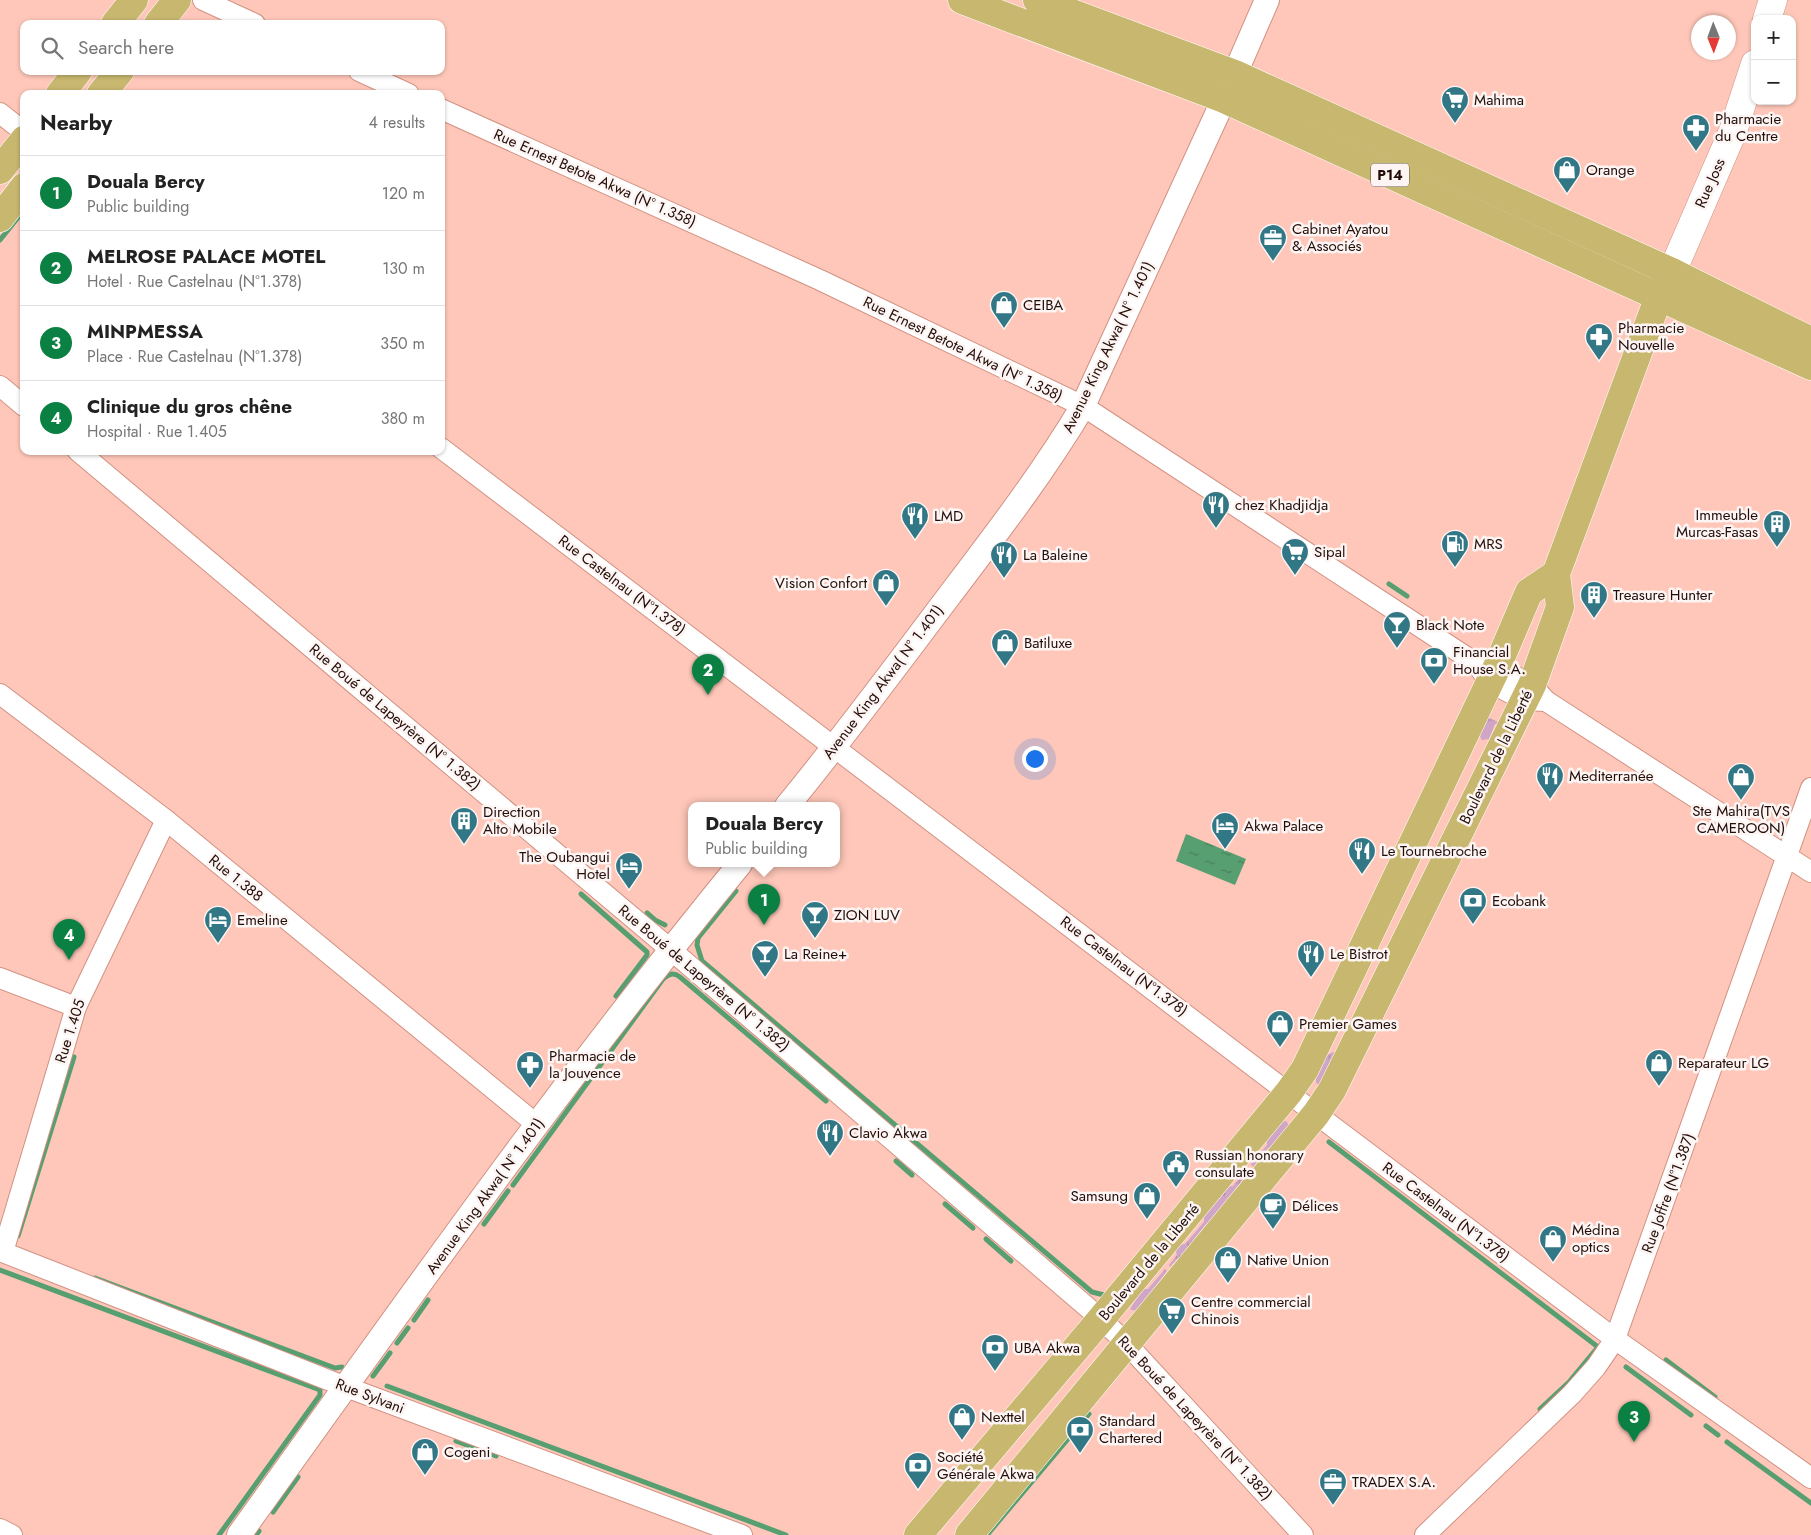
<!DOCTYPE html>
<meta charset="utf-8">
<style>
body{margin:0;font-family:Jost,sans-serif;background:#f2f2f2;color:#222}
.controls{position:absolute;right:15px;top:15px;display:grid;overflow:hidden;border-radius:10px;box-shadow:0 1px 4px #0004}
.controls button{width:45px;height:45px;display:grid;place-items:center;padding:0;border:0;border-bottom:1px solid #e0e0e0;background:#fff;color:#222;font:25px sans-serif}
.compass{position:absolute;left:1691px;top:15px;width:45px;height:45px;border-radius:50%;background:#fff;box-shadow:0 1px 4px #0004;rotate:179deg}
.you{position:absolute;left:1034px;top:758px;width:18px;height:18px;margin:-12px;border:4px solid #fff;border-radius:50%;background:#1a73e8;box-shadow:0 0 0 8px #1a73e833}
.badge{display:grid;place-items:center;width:32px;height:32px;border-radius:50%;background:#0b8043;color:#fff;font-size:16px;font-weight:700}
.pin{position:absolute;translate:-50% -41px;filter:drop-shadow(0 1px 2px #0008)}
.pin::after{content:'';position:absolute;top:26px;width:18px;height:15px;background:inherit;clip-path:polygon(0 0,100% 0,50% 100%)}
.popup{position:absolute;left:688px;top:802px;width:152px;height:65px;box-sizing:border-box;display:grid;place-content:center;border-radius:10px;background:#fff;filter:drop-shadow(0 1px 4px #0005);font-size:16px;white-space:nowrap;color:#767676}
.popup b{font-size:19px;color:#222}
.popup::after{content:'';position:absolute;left:50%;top:100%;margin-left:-10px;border:10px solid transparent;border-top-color:#fff}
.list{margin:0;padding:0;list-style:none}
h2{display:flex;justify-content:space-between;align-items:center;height:65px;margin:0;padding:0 20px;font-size:21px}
h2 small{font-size:16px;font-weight:400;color:#767676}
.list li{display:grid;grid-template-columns:32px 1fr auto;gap:15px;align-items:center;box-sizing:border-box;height:75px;padding:0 20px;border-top:1px solid #e0e0e0}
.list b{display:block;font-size:19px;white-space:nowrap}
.list p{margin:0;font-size:16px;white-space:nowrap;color:#767676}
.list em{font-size:16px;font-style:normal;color:#767676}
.icon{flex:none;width:28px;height:28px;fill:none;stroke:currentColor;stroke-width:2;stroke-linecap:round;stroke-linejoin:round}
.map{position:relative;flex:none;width:1811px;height:1535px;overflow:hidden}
.search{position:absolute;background:#fff;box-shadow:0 1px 4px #0004;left:20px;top:20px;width:425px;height:55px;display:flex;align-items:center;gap:12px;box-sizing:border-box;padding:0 18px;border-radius:10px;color:#767676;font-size:19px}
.panel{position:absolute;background:#fff;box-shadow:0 1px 4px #0004;left:20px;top:90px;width:425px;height:365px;border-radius:10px}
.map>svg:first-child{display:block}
</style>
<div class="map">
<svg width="1811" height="1535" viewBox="0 0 1811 1535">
<defs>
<pattern id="grass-tufts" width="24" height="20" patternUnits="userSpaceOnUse" patternTransform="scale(1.25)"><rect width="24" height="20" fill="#d0a5c6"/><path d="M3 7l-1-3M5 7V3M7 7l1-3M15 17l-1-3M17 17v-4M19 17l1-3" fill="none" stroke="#b28da9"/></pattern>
<pattern id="water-ripples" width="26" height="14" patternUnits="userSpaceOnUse" patternTransform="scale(1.25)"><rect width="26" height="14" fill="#579f70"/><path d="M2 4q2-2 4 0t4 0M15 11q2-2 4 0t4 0" fill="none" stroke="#48805a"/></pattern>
</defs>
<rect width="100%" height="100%" fill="#fec7b9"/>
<!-- grass -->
<g fill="url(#grass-tufts)">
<polygon points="1487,717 1498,722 1497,724 1495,724 1489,739 1482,740 1479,734"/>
<polygon points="1334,1052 1337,1059 1320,1085 1318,1085 1316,1082 1316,1076 1326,1055"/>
<polygon points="1286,1121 1289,1125 1289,1128 1274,1146 1268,1148 1253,1167 1251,1164 1267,1145 1267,1140 1282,1122"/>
<polygon points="1247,1169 1250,1172 1235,1189 1236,1197 1215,1222 1207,1223 1189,1246 1189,1253 1185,1258 1178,1258 1170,1267 1169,1265 1177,1255 1175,1248 1178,1245 1185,1244 1204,1222 1204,1214 1225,1187 1233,1186"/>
<polygon points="1165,1269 1167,1271 1152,1291 1153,1295 1136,1311 1132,1310 1130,1309 1143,1289 1148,1289"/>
</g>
<!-- water -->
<polygon fill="url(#water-ripples)" points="1186,834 1246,859 1235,885 1176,861"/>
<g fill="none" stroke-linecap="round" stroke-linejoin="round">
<!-- stream -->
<g stroke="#579f70" stroke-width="5">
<polyline points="0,240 24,210"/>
<polyline points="1389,584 1407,596"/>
<polyline points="736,891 698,938 697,945 702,961 1092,1292 1104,1295"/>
<polyline points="581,894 647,952 647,955 616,996"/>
<polyline points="647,913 655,920 665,925"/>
<polyline points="1329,1142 1598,1347 1569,1382 1540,1409"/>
<polyline points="896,1161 912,1175"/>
<path d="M513,1185L663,979C669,974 673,972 680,977L826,1101"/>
<polyline points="945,1204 973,1228"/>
<polyline points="484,1224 508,1191"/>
<polyline points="18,1236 74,1057"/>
<polyline points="986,1239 1011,1261"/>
<polyline points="0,1270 320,1390 320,1395 219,1535"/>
<polyline points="95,1278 335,1368 342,1367"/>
<polyline points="414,1320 428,1300"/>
<polyline points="397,1343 408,1328"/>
<polyline points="1666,1360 1715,1397"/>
<polyline points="1626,1367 1691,1415"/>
<polyline points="373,1376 390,1353"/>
<polyline points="387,1386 786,1535"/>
<polyline points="1706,1426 1718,1435"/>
<polyline points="456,1441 496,1456"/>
<polyline points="1727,1442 1811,1503"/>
<polyline points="273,1512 298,1477"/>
<polyline points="256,1535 259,1531"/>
<polyline points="987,1535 1089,1414"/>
</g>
<defs>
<g id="minor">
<polyline points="203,0 255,24"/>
<polyline points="359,71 409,94"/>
<polyline points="441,109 820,280 1083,406 1477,664 1489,682 1524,700 1546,701"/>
<polyline points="0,113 24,132"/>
<polyline points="0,386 24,406"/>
<polyline points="441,448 1316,1114 1615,1339 1811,1478"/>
<polyline points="78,451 670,949 1101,1319 1126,1343 1303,1535"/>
<polyline points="1484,665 1497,667 1532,685 1546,701 1811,872"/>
<polyline points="0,694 166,820 536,1124"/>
<polyline points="0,978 76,1007"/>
<polyline points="0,1251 346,1387 742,1535"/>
<polyline points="3,1252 76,1007 166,820"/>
<polyline points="0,1529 12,1535"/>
<polyline points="1425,1535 1572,1394 1596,1367 1615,1339 1811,788"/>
</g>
<g id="tertiary">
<path d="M787,806C843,738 896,666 949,596C996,534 1043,473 1083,406L1224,99L1267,0"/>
<path d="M239,1535C402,1308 563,1080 740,864"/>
</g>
<g id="secondary">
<polyline points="1767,19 1773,0"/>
<polyline points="1672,272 1733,131 1755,64"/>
</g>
<g id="primary">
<polyline points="962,0 1224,99 1811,366"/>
<polyline points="1037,0 1235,74 1672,272 1811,341"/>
<polyline points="115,24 134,0"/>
<polyline points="158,24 177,0"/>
<polyline points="60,94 78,71"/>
<polyline points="101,94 120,71"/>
<polyline points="0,170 24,140"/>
<polyline points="0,218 24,187"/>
<polyline points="918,1535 1101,1319 1289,1092 1305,1069 1497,667 1529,592 1556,574"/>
<polyline points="969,1535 1316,1114 1332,1090 1532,685 1560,607 1556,574 1659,296 1672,272"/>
</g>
</defs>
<!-- minor casing -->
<use href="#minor" stroke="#d29182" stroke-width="22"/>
<!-- tertiary casing -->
<use href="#tertiary" stroke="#d29182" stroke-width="26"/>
<!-- secondary casing -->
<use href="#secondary" stroke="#d29182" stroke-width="29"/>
<!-- primary casing -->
<use href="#primary" stroke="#fff" stroke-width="29"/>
<!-- minor -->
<use href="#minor" stroke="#fff" stroke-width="20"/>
<!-- tertiary -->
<use href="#tertiary" stroke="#fff" stroke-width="24"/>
<!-- secondary -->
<use href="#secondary" stroke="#fff" stroke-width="28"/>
<!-- primary -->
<use href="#primary" stroke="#c8b76f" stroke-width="28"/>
</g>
<!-- icons -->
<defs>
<symbol id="supermarket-pin" viewBox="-11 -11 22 30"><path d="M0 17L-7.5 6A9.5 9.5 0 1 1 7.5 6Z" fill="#327786" stroke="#fcf5f3"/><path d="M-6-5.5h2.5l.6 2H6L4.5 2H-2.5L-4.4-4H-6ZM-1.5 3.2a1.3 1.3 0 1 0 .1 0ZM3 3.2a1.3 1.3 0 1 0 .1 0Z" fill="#fff"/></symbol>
<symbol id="pharmacy-pin" viewBox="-11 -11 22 30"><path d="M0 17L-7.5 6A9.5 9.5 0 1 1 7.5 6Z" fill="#327786" stroke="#fcf5f3"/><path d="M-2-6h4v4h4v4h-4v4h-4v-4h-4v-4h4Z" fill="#fff"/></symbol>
<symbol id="shop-pin" viewBox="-11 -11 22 30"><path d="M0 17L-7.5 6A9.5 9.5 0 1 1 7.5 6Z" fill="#327786" stroke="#fcf5f3"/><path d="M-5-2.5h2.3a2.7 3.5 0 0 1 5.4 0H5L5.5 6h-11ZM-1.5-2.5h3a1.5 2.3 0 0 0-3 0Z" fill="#fff"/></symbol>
<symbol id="office-pin" viewBox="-11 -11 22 30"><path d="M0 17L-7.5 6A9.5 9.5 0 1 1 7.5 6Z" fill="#327786" stroke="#fcf5f3"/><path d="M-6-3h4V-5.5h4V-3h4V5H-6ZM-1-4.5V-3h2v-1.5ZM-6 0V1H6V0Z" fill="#fff"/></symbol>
<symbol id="restaurant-pin" viewBox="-11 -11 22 30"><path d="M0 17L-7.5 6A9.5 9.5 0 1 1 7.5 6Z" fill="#327786" stroke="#fcf5f3"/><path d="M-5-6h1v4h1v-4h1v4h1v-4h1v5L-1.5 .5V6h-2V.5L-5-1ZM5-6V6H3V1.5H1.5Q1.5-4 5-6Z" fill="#fff"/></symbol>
<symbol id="building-pin" viewBox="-11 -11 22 30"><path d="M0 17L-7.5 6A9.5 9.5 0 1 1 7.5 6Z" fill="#327786" stroke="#fcf5f3"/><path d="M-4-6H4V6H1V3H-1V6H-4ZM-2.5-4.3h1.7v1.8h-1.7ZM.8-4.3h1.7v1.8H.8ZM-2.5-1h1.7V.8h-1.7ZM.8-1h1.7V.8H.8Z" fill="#fff"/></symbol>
<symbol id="fuel-pin" viewBox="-11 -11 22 30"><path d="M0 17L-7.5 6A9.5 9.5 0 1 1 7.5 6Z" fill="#327786" stroke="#fcf5f3"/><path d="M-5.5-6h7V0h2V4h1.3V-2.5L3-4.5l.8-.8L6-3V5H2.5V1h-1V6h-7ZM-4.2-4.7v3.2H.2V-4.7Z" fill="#fff"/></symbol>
<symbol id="bar-pin" viewBox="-11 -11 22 30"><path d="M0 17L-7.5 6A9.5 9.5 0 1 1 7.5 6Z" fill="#327786" stroke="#fcf5f3"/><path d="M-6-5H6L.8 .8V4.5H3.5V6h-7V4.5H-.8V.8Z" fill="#fff"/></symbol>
<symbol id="bank-pin" viewBox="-11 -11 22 30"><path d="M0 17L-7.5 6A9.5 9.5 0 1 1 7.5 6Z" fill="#327786" stroke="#fcf5f3"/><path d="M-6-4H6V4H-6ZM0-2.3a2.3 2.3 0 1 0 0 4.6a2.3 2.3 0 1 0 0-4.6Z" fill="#fff"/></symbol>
<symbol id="hotel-pin" viewBox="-11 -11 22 30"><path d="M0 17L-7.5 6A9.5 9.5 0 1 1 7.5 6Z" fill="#327786" stroke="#fcf5f3"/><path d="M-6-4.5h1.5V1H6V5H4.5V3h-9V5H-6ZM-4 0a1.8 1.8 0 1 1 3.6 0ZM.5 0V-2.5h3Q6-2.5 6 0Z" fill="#fff"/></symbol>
<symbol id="civic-pin" viewBox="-11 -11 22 30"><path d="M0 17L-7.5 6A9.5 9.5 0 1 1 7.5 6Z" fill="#327786" stroke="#fcf5f3"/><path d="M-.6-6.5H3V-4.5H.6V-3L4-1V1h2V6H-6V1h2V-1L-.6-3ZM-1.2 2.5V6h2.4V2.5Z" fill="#fff"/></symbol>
<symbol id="cafe-pin" viewBox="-11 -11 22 30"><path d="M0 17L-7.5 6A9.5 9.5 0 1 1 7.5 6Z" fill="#327786" stroke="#fcf5f3"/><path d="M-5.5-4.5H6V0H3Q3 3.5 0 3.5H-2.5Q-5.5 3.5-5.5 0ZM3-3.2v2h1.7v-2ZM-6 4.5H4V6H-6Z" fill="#fff"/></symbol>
</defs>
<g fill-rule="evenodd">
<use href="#supermarket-pin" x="1439" y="84" width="32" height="43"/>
<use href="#pharmacy-pin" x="1680" y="112" width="32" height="43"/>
<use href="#shop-pin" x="1551" y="154" width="32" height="43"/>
<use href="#office-pin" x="1257" y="222" width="32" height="43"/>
<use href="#shop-pin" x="988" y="289" width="32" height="43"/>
<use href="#pharmacy-pin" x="1583" y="321" width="32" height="43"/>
<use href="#restaurant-pin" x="1200" y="489" width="32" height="43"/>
<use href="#restaurant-pin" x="899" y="500" width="32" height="43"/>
<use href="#building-pin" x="1761" y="508" width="32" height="43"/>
<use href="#fuel-pin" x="1439" y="528" width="32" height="43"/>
<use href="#supermarket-pin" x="1279" y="536" width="32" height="43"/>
<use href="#restaurant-pin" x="988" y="539" width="32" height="43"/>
<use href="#shop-pin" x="870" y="567" width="32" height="43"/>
<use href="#building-pin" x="1578" y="579" width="32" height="43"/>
<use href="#bar-pin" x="1381" y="609" width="32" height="43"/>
<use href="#shop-pin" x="989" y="627" width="32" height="43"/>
<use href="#bank-pin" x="1418" y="645" width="32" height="43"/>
<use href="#restaurant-pin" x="1534" y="760" width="32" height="43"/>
<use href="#shop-pin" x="1725" y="761" width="32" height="43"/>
<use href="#building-pin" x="448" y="805" width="32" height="43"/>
<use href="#hotel-pin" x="1209" y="810" width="32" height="43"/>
<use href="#restaurant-pin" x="1346" y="835" width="32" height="43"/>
<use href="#hotel-pin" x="613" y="850" width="32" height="43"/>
<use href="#bank-pin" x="1457" y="885" width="32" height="43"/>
<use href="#bar-pin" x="799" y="899" width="32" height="43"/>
<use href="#hotel-pin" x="202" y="904" width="32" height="43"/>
<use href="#bar-pin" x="749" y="938" width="32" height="43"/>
<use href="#restaurant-pin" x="1295" y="938" width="32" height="43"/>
<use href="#shop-pin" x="1264" y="1008" width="32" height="43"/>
<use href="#shop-pin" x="1643" y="1047" width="32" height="43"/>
<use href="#pharmacy-pin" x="514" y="1049" width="32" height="43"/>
<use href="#restaurant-pin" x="814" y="1117" width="32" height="43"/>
<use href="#civic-pin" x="1160" y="1148" width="32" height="43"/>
<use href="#shop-pin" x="1131" y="1180" width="32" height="43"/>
<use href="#cafe-pin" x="1257" y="1190" width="32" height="43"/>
<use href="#shop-pin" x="1537" y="1223" width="32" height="43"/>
<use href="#shop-pin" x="1212" y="1244" width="32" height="43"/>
<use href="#supermarket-pin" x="1156" y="1295" width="32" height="43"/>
<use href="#bank-pin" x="979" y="1332" width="32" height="43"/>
<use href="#shop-pin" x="946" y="1401" width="32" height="43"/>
<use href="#bank-pin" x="1064" y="1414" width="32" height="43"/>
<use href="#shop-pin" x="409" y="1436" width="32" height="43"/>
<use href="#bank-pin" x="902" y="1450" width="32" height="43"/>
<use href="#office-pin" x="1317" y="1466" width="32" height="43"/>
</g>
<g text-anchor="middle" stroke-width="5" stroke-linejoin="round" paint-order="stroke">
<!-- shield labels -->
<rect fill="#fcf5f3" stroke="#65534e" stroke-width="1" x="1371" y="163.5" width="38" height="23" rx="4"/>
<g font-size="14" font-weight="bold" fill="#240d08">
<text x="1390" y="180">P14</text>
</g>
<!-- poi labels -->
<g font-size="15" fill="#240d08" stroke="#fcf5f3" text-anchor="start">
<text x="1474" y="105">Mahima</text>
<text x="1715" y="124">Pharmacie<tspan x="1715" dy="17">du Centre</tspan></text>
<text x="1586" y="175">Orange</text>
<text x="1292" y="234">Cabinet Ayatou<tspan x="1292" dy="17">&amp; Associés</tspan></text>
<text x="1023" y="310">CEIBA</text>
<text x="1618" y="333">Pharmacie<tspan x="1618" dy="17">Nouvelle</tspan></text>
<text x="1235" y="510">chez Khadjidja</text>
<text x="1758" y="520" text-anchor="end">Immeuble<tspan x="1758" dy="17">Murcas-Fasas</tspan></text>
<text x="934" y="521">LMD</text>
<text x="1474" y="549">MRS</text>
<text x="1314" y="557">Sipal</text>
<text x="1023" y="560">La Baleine</text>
<text x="867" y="588" text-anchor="end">Vision Confort</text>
<text x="1613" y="600">Treasure Hunter</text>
<text x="1416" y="630">Black Note</text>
<text x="1024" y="648">Batiluxe</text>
<text x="1453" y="657">Financial<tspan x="1453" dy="17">House S.A.</tspan></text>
<text x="1569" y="781">Mediterranée</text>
<text x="1741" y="816" text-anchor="middle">Ste Mahira(TVS<tspan x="1741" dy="17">CAMEROON)</tspan></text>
<text x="483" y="817">Direction<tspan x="483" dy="17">Alto Mobile</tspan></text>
<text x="1244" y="831">Akwa Palace</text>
<text x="1381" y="856">Le Tournebroche</text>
<text x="610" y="862" text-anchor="end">The Oubangui<tspan x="610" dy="17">Hotel</tspan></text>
<text x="1492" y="906">Ecobank</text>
<text x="834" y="920">ZION LUV</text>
<text x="237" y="925">Emeline</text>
<text x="784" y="959">La Reine+</text>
<text x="1330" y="959">Le Bistrot</text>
<text x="1299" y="1029">Premier Games</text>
<text x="549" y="1061">Pharmacie de<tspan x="549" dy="17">la Jouvence</tspan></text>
<text x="1678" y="1068">Reparateur LG</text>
<text x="849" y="1138">Clavio Akwa</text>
<text x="1195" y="1160">Russian honorary<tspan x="1195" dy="17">consulate</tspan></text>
<text x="1128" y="1201" text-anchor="end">Samsung</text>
<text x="1292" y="1211">Délices</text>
<text x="1572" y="1235">Médina<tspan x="1572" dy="17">optics</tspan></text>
<text x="1247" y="1265">Native Union</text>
<text x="1191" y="1307">Centre commercial<tspan x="1191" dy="17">Chinois</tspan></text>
<text x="1014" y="1353">UBA Akwa</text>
<text x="981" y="1422">Nexttel</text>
<text x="1099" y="1426">Standard<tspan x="1099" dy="17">Chartered</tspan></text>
<text x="444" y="1457">Cogeni</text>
<text x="937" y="1462">Société<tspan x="937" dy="17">Générale Akwa</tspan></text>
<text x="1352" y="1487">TRADEX S.A.</text>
</g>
<!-- street labels -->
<g font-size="15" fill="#240d08" stroke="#fcf5f3">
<text transform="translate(595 178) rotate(24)" y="5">Rue Ernest Betote Akwa (N° 1.358)</text>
<text transform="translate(1710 183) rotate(-66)" y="5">Rue Joss</text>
<text transform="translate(1108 347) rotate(-64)" y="5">Avenue King Akwa( N° 1.401)</text>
<text transform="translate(963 349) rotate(26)" y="5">Rue Ernest Betote Akwa (N° 1.358)</text>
<text transform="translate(622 585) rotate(37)" y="5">Rue Castelnau (N°1.378)</text>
<text transform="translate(883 682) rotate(-53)" y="5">Avenue King Akwa( N° 1.401)</text>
<text transform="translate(395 717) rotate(40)" y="5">Rue Boué de Lapeyrère (N° 1.382)</text>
<text transform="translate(1496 757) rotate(-64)" y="5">Boulevard de la Liberté</text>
<text transform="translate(236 878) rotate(39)" y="5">Rue 1.388</text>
<text transform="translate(1124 966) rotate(37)" y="5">Rue Castelnau (N°1.378)</text>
<text transform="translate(704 978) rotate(40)" y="5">Rue Boué de Lapeyrère (N° 1.382)</text>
<text transform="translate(70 1031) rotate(-72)" y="5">Rue 1.405</text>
<text transform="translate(1668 1193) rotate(-70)" y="5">Rue Joffre (N°1.387)</text>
<text transform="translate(485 1196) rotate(-54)" y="5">Avenue King Akwa( N° 1.401)</text>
<text transform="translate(1446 1212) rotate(37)" y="5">Rue Castelnau (N°1.378)</text>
<text transform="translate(1149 1262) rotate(-50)" y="5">Boulevard de la Liberté</text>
<text transform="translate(370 1396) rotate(21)" y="5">Rue Sylvani</text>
<text transform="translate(1195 1418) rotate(47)" y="5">Rue Boué de Lapeyrère (N° 1.382)</text>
</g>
</g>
</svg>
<div class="controls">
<button>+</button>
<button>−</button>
</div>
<svg class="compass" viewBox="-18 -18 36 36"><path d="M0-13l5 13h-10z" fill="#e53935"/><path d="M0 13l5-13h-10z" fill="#767676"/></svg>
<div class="you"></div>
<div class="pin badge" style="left:764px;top:925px">1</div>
<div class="popup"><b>Douala Bercy</b>Public building</div>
<div class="pin badge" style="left:708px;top:695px">2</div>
<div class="pin badge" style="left:1634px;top:1442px">3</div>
<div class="pin badge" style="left:69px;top:960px">4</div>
<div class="search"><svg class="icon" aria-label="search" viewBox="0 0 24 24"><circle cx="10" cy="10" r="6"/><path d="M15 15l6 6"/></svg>Search here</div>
<section class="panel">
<h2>Nearby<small>4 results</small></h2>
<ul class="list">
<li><span class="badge">1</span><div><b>Douala Bercy</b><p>Public building</p></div><em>120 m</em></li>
<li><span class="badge">2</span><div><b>MELROSE PALACE MOTEL</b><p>Hotel · Rue Castelnau (N°1.378)</p></div><em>130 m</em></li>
<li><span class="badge">3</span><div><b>MINPMESSA</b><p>Place · Rue Castelnau (N°1.378)</p></div><em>350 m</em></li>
<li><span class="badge">4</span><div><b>Clinique du gros chêne</b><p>Hospital · Rue 1.405</p></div><em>380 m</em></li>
</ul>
</section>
</div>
